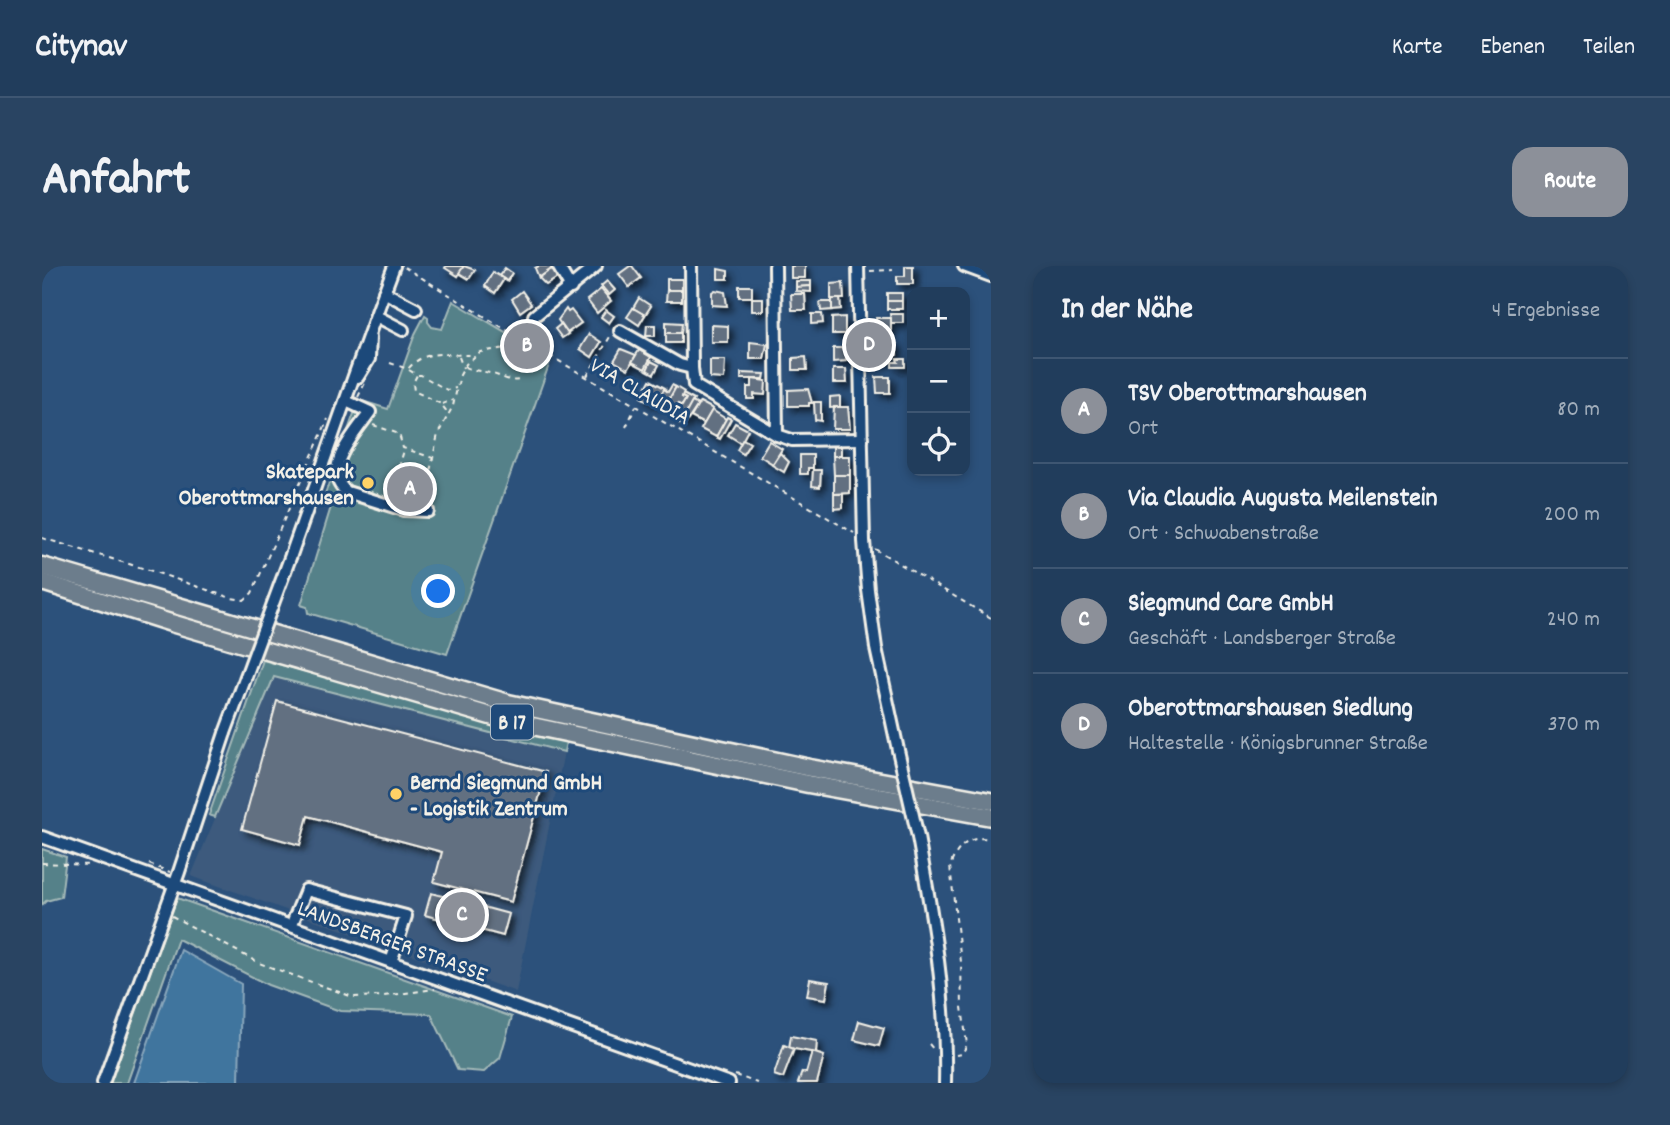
<!DOCTYPE html>
<html lang="de">
<meta charset="utf-8">
<style>
body{margin:0;font-family:Dekko,sans-serif;background:#294462;color:#f1f3f6}
.controls{position:absolute;right:21px;top:21px;display:grid;overflow:hidden;border-radius:14px;box-shadow:0 4px 10px #0003}
.controls button{width:63px;height:63px;display:grid;place-items:center;padding:0;border:0;border-bottom:2px solid #3e5672;background:#213d5c;color:#f1f3f6;font:35px sans-serif}
.you{position:absolute;left:397px;top:326px;width:24px;height:24px;margin:-18px;border:5px solid #fff;border-radius:50%;background:#1a73e8;box-shadow:0 0 0 10px #1a73e833}
.badge{display:grid;place-items:center;width:46px;height:46px;border-radius:50%;background:#8c9099;color:#fff;font-size:23px;font-weight:700}
.pin{position:absolute;translate:-50% -50%;border:4px solid #fff;box-shadow:0 2px 7px #0006}
.list{margin:0;padding:0;list-style:none}
h2{display:flex;justify-content:space-between;align-items:center;height:91px;margin:0;padding:0 28px;font-size:30px}
h2 small{font-size:23px;font-weight:400;color:#a2aebb}
.list li{display:grid;grid-template-columns:46px 1fr auto;gap:21px;align-items:center;box-sizing:border-box;height:105px;padding:0 28px;border-top:2px solid #3e5672}
.list b{display:block;font-size:26px;white-space:nowrap}
.list p{margin:0;font-size:23px;white-space:nowrap;color:#a2aebb}
.list em{font-size:23px;font-style:normal;color:#a2aebb}
.icon{flex:none;width:38px;height:38px;fill:none;stroke:currentColor;stroke-width:2;stroke-linecap:round;stroke-linejoin:round}
.map{position:relative;flex:none;width:949px;height:817px;overflow:hidden;border-radius:21px}
header{display:flex;align-items:center;gap:42px;box-sizing:border-box;height:98px;padding:0 35px;background:#213d5c;border-bottom:2px solid #3e5672}
header strong{font-size:33px}
nav{display:flex;gap:38px;margin-inline-start:auto;font-size:24px}
.intro{display:flex;align-items:center;justify-content:space-between;box-sizing:border-box;height:168px;padding:0 42px}
h1{margin:0;font-size:49px}
.button{padding:18px 32px;border-radius:21px;background:#8c9099;color:#fff;font-size:24px;font-weight:700}
main{display:flex;gap:42px;padding:0 42px}
aside{flex:1;background:#213d5c;border-radius:21px;box-shadow:0 4px 10px #0003}
.map>svg:first-child{display:block}
</style>
<header>
<strong>Citynav</strong>
<nav><a>Karte</a><a>Ebenen</a><a>Teilen</a></nav>
</header>
<div class="intro"><h1>Anfahrt</h1><a class="button">Route</a></div>
<main>
<div class="map">
<svg width="949" height="817" viewBox="0 0 949 817">
<defs>
<filter id="shadow"><feDropShadow dx="4.5" dy="4.5" stdDeviation="3.5" flood-color="#0009"/></filter>
</defs>
<rect width="100%" height="100%" fill="#2c517b"/>
<filter id="ink" filterUnits="userSpaceOnUse"><feTurbulence type="fractalNoise" baseFrequency=".0143" numOctaves="2"/><feDisplacementMap in="SourceGraphic" scale="14" xChannelSelector="R" yChannelSelector="G"/><feConvolveMatrix kernelMatrix="1 2 1 2 8 2 1 2 1" color-interpolation-filters="sRGB"/></filter>
<g filter="url(#ink)">
<!-- built -->
<polygon fill="#3c5a7d" points="232,411 522,486 474,726 149,610"/>
<!-- green -->
<g fill="#558189" stroke="#a4b9b8" stroke-width="2">
<polygon points="411,35 509,93 405,388 266,347 265,341 259,339 292,231 283,228 317,134 346,143 373,68 383,49 386,51 386,56 390,61 400,63"/>
<polygon points="221,394 524,476 522,486 232,411 173,551 167,549"/>
<polygon points="0,583 24,591 19,631 4,635 0,639"/>
<polygon points="135,632 470,751 458,792 442,806 416,804 389,748 298,745 226,719 136,673 85,817 68,817"/>
</g>
<!-- water -->
<polygon fill="#41759e" stroke="#89a7bc" stroke-width="2" points="139,684 199,718 197,817 92,817"/>
<!-- building -->
<g fill="#626f81" stroke="#f4f1e8" stroke-width="2" filter="url(#shadow)">
<polygon points="404,0 422,0 416,10 403,2"/>
<polygon points="422,0 433,4 427,13 417,7"/>
<polygon points="497,0 510,0 511,2 497,12 493,2"/>
<polygon points="588,0 590,0 599,12 587,21 577,8"/>
<rect x="749" y="0" width="14" height="12"/>
<polygon points="863,0 871,0 871,18 855,18 855,10 863,10"/>
<polygon points="463,2 470,7 465,15 457,10"/>
<polygon points="511,2 517,11 504,19 497,12"/>
<polygon points="676,3 686,5 686,13 676,13"/>
<polygon points="451,6 462,13 453,27 443,20"/>
<rect x="625" y="13" width="15" height="11"/>
<polygon points="565,15 573,24 567,29 559,20"/>
<polygon points="754,15 769,15 769,20 754,21"/>
<polygon points="801,17 802,33 789,33 789,18"/>
<rect x="697" y="20" width="13" height="11"/>
<polygon points="769,20 769,26 754,25 754,21"/>
<polygon points="559,23 569,35 555,47 545,34"/>
<polygon points="625,24 640,24 640,35 624,35"/>
<polygon points="673,24 683,26 685,40 670,39 670,26"/>
<polygon points="480,25 489,38 478,46 470,33"/>
<rect x="845" y="27" width="15" height="8"/>
<polygon points="749,28 763,28 764,44 750,44"/>
<polygon points="597,32 609,40 603,49 591,42"/>
<rect x="710" y="32" width="11" height="13"/>
<polygon points="790,33 798,33 799,43 790,44"/>
<rect x="845" y="35" width="15" height="8"/>
<polygon points="778,36 790,36 790,44 779,45"/>
<polygon points="591,42 603,49 597,59 585,51"/>
<polygon points="524,43 526,46 529,44 539,57 525,67 516,54"/>
<polygon points="564,44 572,50 567,57 559,51"/>
<polygon points="770,48 780,48 781,57 770,58"/>
<polygon points="848,48 861,48 861,57 849,57"/>
<polygon points="803,51 803,68 790,68 790,52"/>
<rect x="834" y="52" width="15" height="14"/>
<polygon points="624,56 640,57 639,67 624,67"/>
<polygon points="519,58 526,68 520,72 513,63"/>
<polygon points="605,59 613,59 613,70 604,70"/>
<polygon points="669,59 686,60 686,76 669,76"/>
<rect x="624" y="67" width="15" height="10"/>
<polygon points="547,68 559,76 550,91 538,83"/>
<polygon points="708,76 725,78 722,93 708,93"/>
<rect x="834" y="78" width="14" height="15"/>
<rect x="848" y="78" width="7" height="11"/>
<polygon points="791,82 804,82 804,95 791,96"/>
<polygon points="579,83 594,89 586,103 572,95"/>
<polygon points="597,84 609,91 603,103 590,96"/>
<polygon points="764,91 765,104 751,104 751,92"/>
<polygon points="855,93 863,93 863,101 850,101 850,96 856,96"/>
<polygon points="668,94 683,94 682,113 668,112"/>
<polygon points="609,95 617,99 612,108 605,104"/>
<polygon points="791,103 804,103 805,117 791,117"/>
<polygon points="699,107 723,108 722,113 699,113"/>
<polygon points="834,111 848,111 848,127 835,127"/>
<polygon points="710,113 724,115 723,129 712,128 712,133 705,133 705,121 710,121"/>
<polygon points="608,114 623,122 613,139 599,131"/>
<polygon points="630,119 634,121 625,137 617,132 622,123 626,126"/>
<polygon points="634,121 642,126 640,131 644,133 640,140 636,138 634,142 625,137"/>
<polygon points="766,123 770,137 767,137 767,140 746,140 746,124"/>
<polygon points="641,128 652,134 640,154 630,149 636,138 640,140 644,133 640,131"/>
<polygon points="798,130 798,141 788,142 788,131"/>
<polygon points="650,136 656,139 642,160 638,158"/>
<polygon points="658,136 671,143 662,158 649,151"/>
<polygon points="772,136 779,136 779,155 773,154"/>
<polygon points="792,141 806,141 808,163 791,163"/>
<polygon points="670,144 684,153 674,171 659,163"/>
<polygon points="685,151 689,153 678,173 674,171"/>
<polygon points="693,157 706,164 699,177 686,169"/>
<polygon points="701,173 708,177 701,188 695,184"/>
<polygon points="727,175 740,183 731,198 718,190"/>
<rect x="791" y="178" width="8" height="12"/>
<polygon points="738,187 747,196 742,206 730,199"/>
<polygon points="758,189 771,189 771,202 766,202 766,208 758,208"/>
<polygon points="791,190 808,190 808,209 792,209"/>
<polygon points="771,204 779,204 778,221 770,220"/>
<polygon points="362,205 382,210 374,241 354,235"/>
<polygon points="792,209 808,209 808,227 792,228"/>
<polygon points="792,228 801,228 801,242 792,243"/>
<polygon points="235,435 504,506 469,636 392,616 400,586 266,550 258,579 200,563"/>
<polygon points="389,627 467,648 461,670 383,649"/>
<polygon points="768,713 787,716 784,733 765,730"/>
<polygon points="817,755 842,762 837,780 812,774"/>
<polygon points="749,770 775,775 774,787 747,782"/>
<polygon points="742,779 752,783 741,812 732,809"/>
<polygon points="770,786 782,790 775,817 756,817 760,806 764,807"/>
</g>
<g fill="none" stroke-linecap="round" stroke-linejoin="round">
<defs>
<g id="minor">
<polyline points="516,0 529,22"/>
<polyline points="649,0 650,102 652,119 735,169 750,174 820,173"/>
<polyline points="733,0 735,169"/>
<polyline points="816,0 822,275 826,324 834,382 856,484"/>
<polyline points="922,0 949,10"/>
<polyline points="342,26 374,43"/>
<polyline points="334,50 361,64"/>
<polyline points="492,50 554,0"/>
<polyline points="578,65 638,99 650,102"/>
<polyline points="316,111 327,93 328,71"/>
<path d="M304,135L328,146C314,166 277,205 305,226L362,244L386,245"/>
<path d="M249,289C283,193 316,96 352,0"/>
<polyline points="0,571 687,817"/>
<path d="M876,571C891,653 905,733 903,817"/>
<polyline points="249,660 264,624 364,650 349,696"/>
<polyline points="61,817 137,606 183,467"/>
</g>
<g id="highway">
<polyline points="0,300 466,437 768,502 949,535"/>
<polyline points="0,316 129,357 462,454 766,518 949,551"/>
</g>
</defs>
<!-- minor casing -->
<use href="#minor" stroke="#f4f1e8" stroke-width="16"/>
<!-- highway casing -->
<use href="#highway" stroke="#f4f1e8" stroke-width="21"/>
<!-- path -->
<g stroke="#f4f1e8" stroke-width="2" stroke-dasharray="5 5" stroke-linecap="butt">
<polyline points="362,1 481,74 812,267"/>
<polyline points="828,5 851,4"/>
<polyline points="417,91 421,102"/>
<path d="M348,97L366,103C384,81 408,90 432,89"/>
<path d="M423,101C432,105 442,105 451,108C461,111 467,116 478,114"/>
<polyline points="367,104 375,109 371,117 372,125 399,138 406,147"/>
<polyline points="376,109 379,109 405,124 414,122"/>
<polyline points="545,110 569,69"/>
<polyline points="316,131 323,117"/>
<polyline points="400,138 411,134"/>
<polyline points="331,159 357,168 361,182 391,192"/>
<polyline points="584,161 594,140"/>
<polyline points="349,230 362,184"/>
<polyline points="382,234 396,168 411,140 418,109 424,98 438,86 478,80 488,60"/>
<polyline points="0,272 107,304 189,332 202,334 210,327 286,153"/>
<polyline points="833,283 949,352"/>
<polyline points="0,597 48,599"/>
<polyline points="107,598 128,606"/>
<polyline points="130,650 217,697 311,731 342,730 393,723"/>
<polyline points="887,778 893,785"/>
<path d="M914,789L920,788L925,779L920,741L919,696L908,600C915,581 927,569 949,573"/>
<polyline points="693,809 715,817"/>
</g>
<!-- minor -->
<use href="#minor" stroke="#1f4a7a" stroke-width="10"/>
<!-- highway -->
<use href="#highway" stroke="#6c7d8c" stroke-width="16"/>
<defs>
<g id="minor-bridge">
<polyline points="183,467 249,289"/>
<polyline points="856,484 876,571"/>
</g>
</defs>
<!-- minor-bridge casing -->
<use href="#minor-bridge" stroke="#f4f1e8" stroke-width="16" stroke-linecap="butt"/>
<!-- minor-bridge -->
<use href="#minor-bridge" stroke="#1f4a7a" stroke-width="10"/>
</g>
</g>
<!-- markers -->
<g fill="#ffd166" stroke="#1f4a7a" stroke-width="2.5">
<circle cx="326" cy="217" r="7"/>
<circle cx="354" cy="528" r="7"/>
</g>
<g text-anchor="middle" stroke-width="6" stroke-linejoin="round" paint-order="stroke">
<!-- shield labels -->
<rect fill="#1f4a7a" stroke="#b4bfc7" stroke-width="2" x="449" y="438.5" width="42" height="35" rx="5"/>
<g font-size="21" font-weight="bold" fill="#f4f1e8">
<text x="470" y="463">B 17</text>
</g>
<!-- street labels -->
<g font-size="23" fill="#f4f1e8" stroke="#1f4a7a">
<text transform="translate(599 124) rotate(30)" y="8">VIA CLAUDIA</text>
<text transform="translate(351 674) rotate(20)" y="8">LANDSBERGER STRASSE</text>
</g>
<!-- poi labels -->
<g font-size="23" font-weight="bold" fill="#f4f1e8" stroke="#1f4a7a" text-anchor="end">
<text x="312" y="212">Skatepark<tspan x="312" dy="26">Oberottmarshausen</tspan></text>
<text x="368" y="523" text-anchor="start">Bernd Siegmund GmbH<tspan x="368" dy="26">- Logistik Zentrum</tspan></text>
</g>
</g>
</svg>
<div class="controls">
<button>+</button>
<button>−</button>
<button><svg class="icon" aria-label="locate" viewBox="0 0 24 24"><circle cx="12" cy="12" r="6"/><path d="M12 2v4M12 18v4M2 12h4M18 12h4"/></svg></button>
</div>
<div class="you"></div>
<div class="pin badge" style="left:368px;top:223px">A</div>
<div class="pin badge" style="left:485px;top:80px">B</div>
<div class="pin badge" style="left:420px;top:649px">C</div>
<div class="pin badge" style="left:827px;top:79px">D</div>
</div>
<aside>
<h2>In der Nähe<small>4 Ergebnisse</small></h2>
<ul class="list">
<li><span class="badge">A</span><div><b>TSV Oberottmarshausen</b><p>Ort</p></div><em>80 m</em></li>
<li><span class="badge">B</span><div><b>Via Claudia Augusta Meilenstein</b><p>Ort · Schwabenstraße</p></div><em>200 m</em></li>
<li><span class="badge">C</span><div><b>Siegmund Care GmbH</b><p>Geschäft · Landsberger Straße</p></div><em>240 m</em></li>
<li><span class="badge">D</span><div><b>Oberottmarshausen Siedlung</b><p>Haltestelle · Königsbrunner Straße</p></div><em>370 m</em></li>
</ul>
</aside>
</main>
